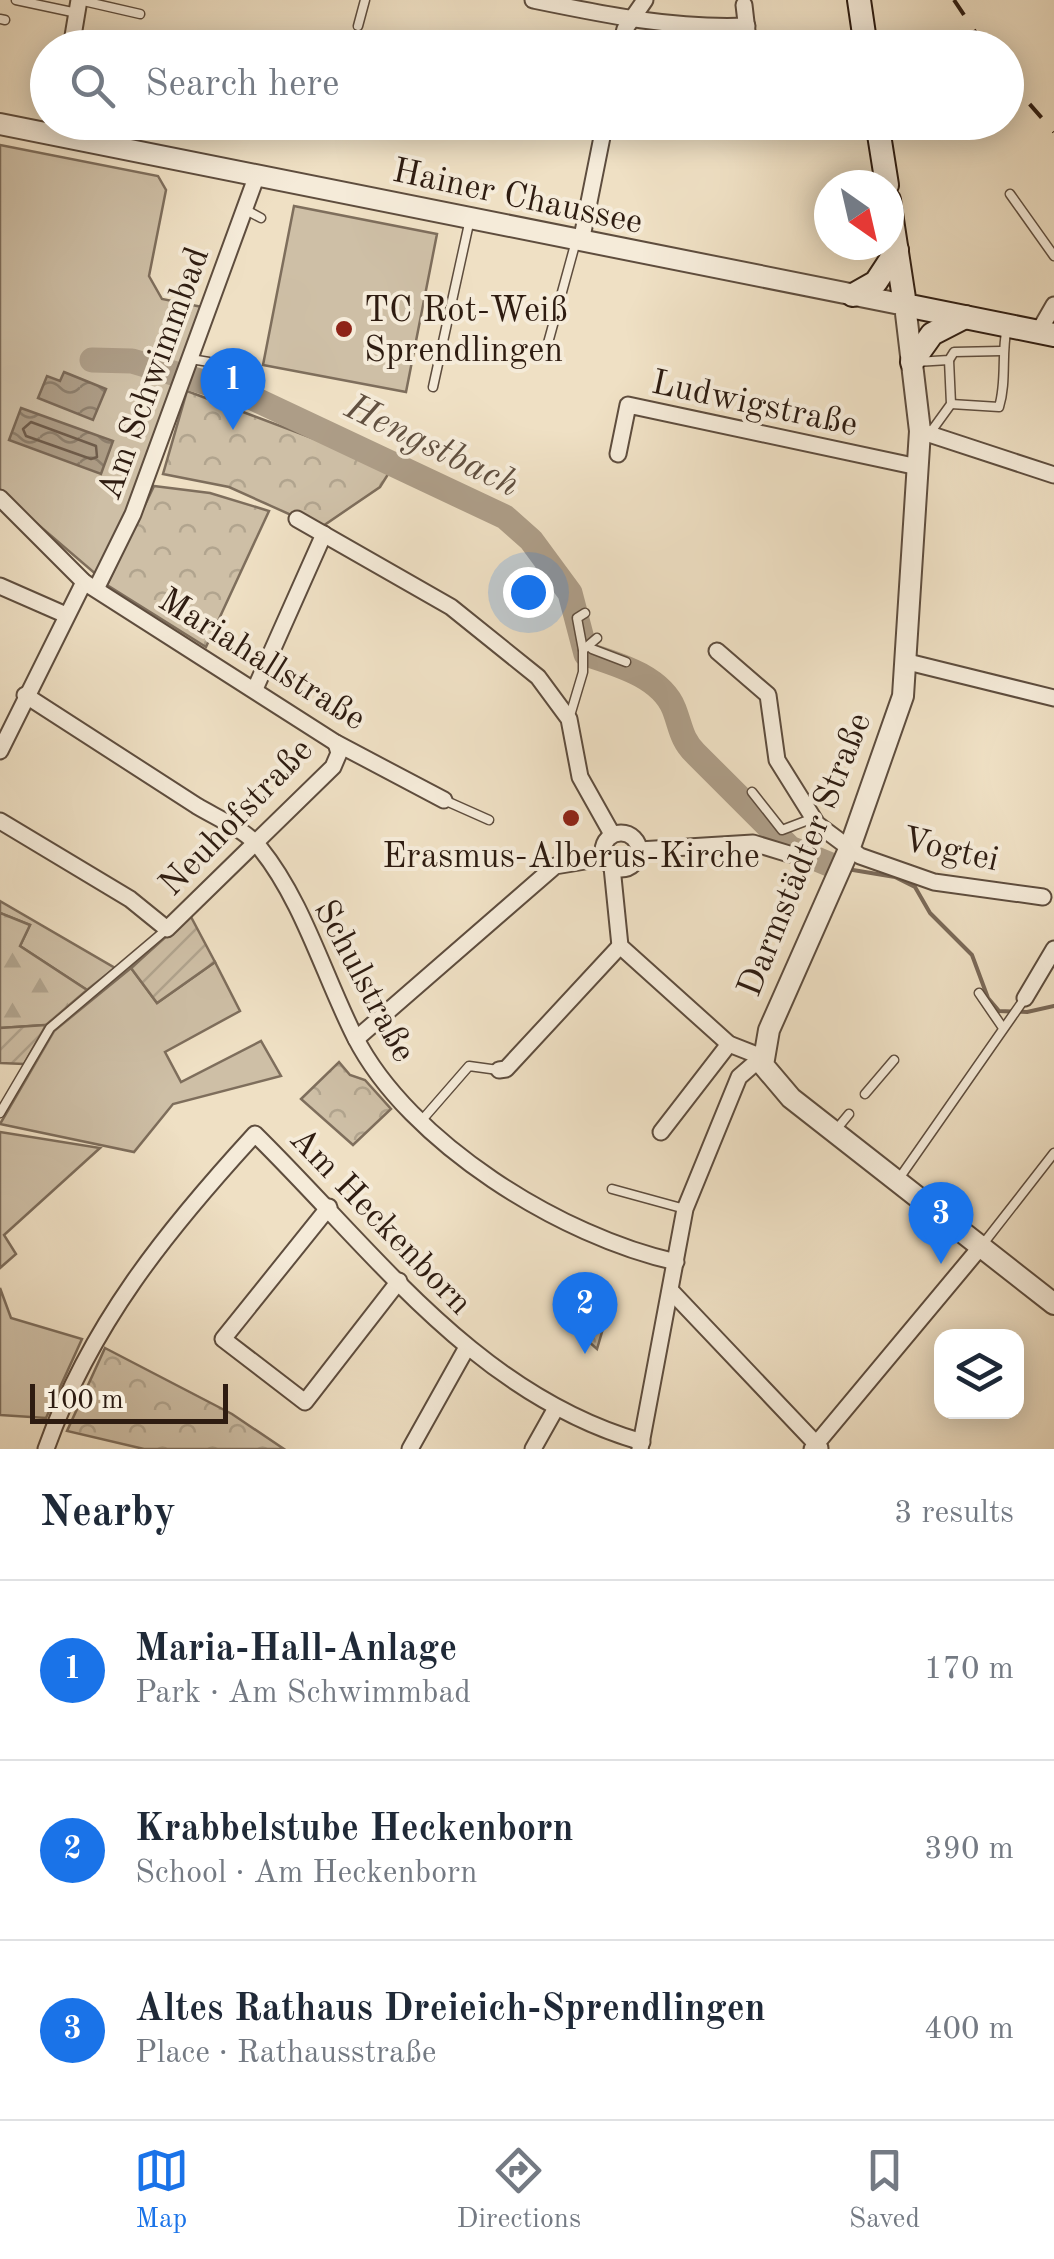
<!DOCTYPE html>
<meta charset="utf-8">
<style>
body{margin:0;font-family:"Old Standard TT",serif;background:#f6f6f7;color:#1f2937}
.controls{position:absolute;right:30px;bottom:30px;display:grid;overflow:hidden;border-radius:20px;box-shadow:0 5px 25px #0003}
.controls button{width:90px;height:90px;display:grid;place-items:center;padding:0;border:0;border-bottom:2px solid #e0e1e3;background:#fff;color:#1f2937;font:50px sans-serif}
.compass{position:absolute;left:814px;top:170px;width:90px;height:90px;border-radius:50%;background:#fff;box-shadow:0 5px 25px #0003;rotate:146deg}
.scale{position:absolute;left:30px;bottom:25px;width:198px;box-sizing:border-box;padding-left:10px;border:5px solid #2e1c11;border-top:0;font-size:28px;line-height:35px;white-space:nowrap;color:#2e1c11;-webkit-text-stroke:8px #f5ebd9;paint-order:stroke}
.you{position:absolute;left:528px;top:592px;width:35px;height:35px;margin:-25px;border:8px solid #fff;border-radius:50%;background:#1a73e8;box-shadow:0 0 0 15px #1a73e833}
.badge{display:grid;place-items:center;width:65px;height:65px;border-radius:50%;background:#1a73e8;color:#fff;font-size:32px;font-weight:700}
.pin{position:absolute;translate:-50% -82px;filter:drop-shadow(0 2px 5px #0008)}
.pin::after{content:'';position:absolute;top:52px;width:35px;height:30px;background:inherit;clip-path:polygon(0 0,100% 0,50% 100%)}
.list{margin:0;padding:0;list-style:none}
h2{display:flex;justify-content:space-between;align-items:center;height:130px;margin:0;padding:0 40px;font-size:42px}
h2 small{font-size:32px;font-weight:400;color:#747a83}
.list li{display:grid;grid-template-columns:65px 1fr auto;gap:30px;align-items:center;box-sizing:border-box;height:180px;padding:0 40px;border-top:2px solid #e0e1e3}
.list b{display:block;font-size:38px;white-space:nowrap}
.list p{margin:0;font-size:32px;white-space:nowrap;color:#747a83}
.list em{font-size:32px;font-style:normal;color:#747a83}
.icon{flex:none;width:55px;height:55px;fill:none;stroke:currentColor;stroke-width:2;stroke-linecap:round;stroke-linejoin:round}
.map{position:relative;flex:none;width:1054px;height:1449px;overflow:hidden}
.search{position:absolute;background:#fff;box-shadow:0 5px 25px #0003;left:30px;right:30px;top:30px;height:110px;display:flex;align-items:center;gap:25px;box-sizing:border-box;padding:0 35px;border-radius:55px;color:#747a83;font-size:38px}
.sheet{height:670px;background:#fff}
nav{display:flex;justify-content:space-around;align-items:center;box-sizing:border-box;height:140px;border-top:2px solid #e0e1e3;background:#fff;font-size:28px;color:#747a83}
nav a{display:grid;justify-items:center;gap:5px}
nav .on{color:#1a73e8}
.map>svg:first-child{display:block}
</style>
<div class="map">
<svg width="1054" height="1449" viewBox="0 0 1054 1449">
<defs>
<pattern id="forest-firs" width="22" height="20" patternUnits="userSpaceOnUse" patternTransform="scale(2.5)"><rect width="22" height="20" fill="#cebfa6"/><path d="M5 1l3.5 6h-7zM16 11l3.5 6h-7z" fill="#b1a48e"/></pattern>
<pattern id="park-crowns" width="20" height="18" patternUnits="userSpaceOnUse" patternTransform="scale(2.5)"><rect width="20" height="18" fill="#cebfa6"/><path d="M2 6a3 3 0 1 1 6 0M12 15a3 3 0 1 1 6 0" fill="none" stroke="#b1a48e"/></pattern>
<pattern id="garden-furrows" width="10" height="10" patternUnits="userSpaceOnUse" patternTransform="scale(2.5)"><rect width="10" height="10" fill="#cebfa6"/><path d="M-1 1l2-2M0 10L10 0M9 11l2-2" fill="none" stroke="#b1a48e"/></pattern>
<pattern id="water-waves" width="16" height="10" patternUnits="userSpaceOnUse" patternTransform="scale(2.5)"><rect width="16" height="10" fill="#ad9d87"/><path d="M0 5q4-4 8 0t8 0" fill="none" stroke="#8d7f6d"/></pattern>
</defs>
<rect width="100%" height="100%" fill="#efe0c4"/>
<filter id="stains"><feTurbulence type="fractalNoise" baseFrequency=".002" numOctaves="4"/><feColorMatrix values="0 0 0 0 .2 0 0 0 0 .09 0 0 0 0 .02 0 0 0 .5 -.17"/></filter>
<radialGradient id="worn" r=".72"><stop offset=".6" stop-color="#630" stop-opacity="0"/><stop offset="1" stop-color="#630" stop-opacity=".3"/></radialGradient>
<!-- grass -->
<g fill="#cebfa6" stroke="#7e6e5c" stroke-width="2.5">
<polygon points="0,145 158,176 166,190 149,276 162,299 202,307 133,497 98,576 0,492"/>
<polygon points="294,206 437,234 406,392 263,365"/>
<polygon points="0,901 115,968 87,990 20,946 30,925 0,913"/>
<polygon points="215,962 240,1011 165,1052 181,1082 261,1041 281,1076 173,1104 134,1152 0,1124 54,1031 131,968 157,1003"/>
<polygon points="0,1132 100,1148 4,1235 16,1254 0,1268"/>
<polygon points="0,1288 11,1318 82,1339 46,1418 0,1415"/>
</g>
<!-- forest -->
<polygon fill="url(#forest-firs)" stroke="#7e6e5c" stroke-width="2.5" points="0,913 30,925 20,946 87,990 46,1025 0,1028"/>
<!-- park -->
<g fill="url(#park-crowns)" stroke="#7e6e5c" stroke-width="2.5">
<polygon points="187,391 392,468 380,487 320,528 229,487 163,474"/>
<polygon points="154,486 210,493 269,511 206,647 107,585"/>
<polygon points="339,1062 350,1075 365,1080 391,1109 353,1145 301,1099"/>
<polygon points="596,1298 609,1308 597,1349 570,1325"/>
<polygon points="105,1348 232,1414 284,1449 144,1449 67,1431"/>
</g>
<!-- garden -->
<g fill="url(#garden-furrows)" stroke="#7e6e5c" stroke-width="2.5">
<polygon points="190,915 215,962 157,1003 131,968"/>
<polygon points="46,1025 24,1064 0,1063 0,1028"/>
</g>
<!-- water -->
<g fill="url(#water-waves)" stroke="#7a6958" stroke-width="2.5">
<polygon points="64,372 106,389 93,420 38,398 47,376 60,381"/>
<polygon points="21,408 113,441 101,474 9,440"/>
</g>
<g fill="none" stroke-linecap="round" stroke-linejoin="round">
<!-- shore -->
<polygon stroke="#6e5c4c" stroke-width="2.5" points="31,422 96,446 97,457 91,459 26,436 23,429"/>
<!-- stream -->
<polyline stroke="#7a6958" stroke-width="4" points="847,869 895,877 915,887 930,913 972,955 988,998 999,1011 1027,1012 1054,1006"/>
<!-- river -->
<path stroke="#ad9d87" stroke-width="25" d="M92,360L132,361L244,394L505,517L531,540L570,593L586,654C616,664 661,676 674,709C681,727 681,739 695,753L790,848L831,865"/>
<defs>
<g id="service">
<polyline points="16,0 77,13"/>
<polyline points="79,0 140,14"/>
<polyline points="0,19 5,20"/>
<polyline points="358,26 365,0"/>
<polyline points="1010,194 1054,256"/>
<polyline points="244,209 261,218"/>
<polyline points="548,343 576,241"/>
<polyline points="191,359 209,362"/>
<polyline points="916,362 949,360 954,352 1001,351"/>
<polyline points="433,387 470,219"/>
<path d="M951,404L999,407C1007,381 1001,353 1007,327"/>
<polyline points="930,433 951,404 949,360"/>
<polyline points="592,649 626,662"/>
<polyline points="583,650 577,618 585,613"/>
<polyline points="569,719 583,672 583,650 597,638"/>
<polyline points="752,792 782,830 811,819"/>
<polyline points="444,800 489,820"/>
<polyline points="979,993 1003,1028"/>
<polyline points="865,1094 894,1060"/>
<polyline points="0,1113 50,1028 167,929"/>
<polyline points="422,1120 469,1066 498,1070"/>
<polyline points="835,1131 849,1114"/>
<polyline points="898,1180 1025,998"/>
<polyline points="612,1189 685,1209"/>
<polyline points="983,1244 1054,1153"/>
</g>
<g id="minor">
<path d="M533,0C606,15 673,29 747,26"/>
<polyline points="744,5 749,48"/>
<polyline points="71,48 79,0"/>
<polyline points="620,48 625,29 645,0"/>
<polyline points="581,242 605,122"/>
<polyline points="1039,331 1054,305"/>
<polyline points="920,431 1054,475"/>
<polyline points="618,454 628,405 918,467"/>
<polyline points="0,498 84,582 336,743 444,800"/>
<polyline points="297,519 451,607 538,677 569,719 580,777 612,834"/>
<polyline points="0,586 66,615"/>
<polyline points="96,589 133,514 257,175"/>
<polyline points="717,651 768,695 777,760 817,824 860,856 934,882 1043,897"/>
<polyline points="908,662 1054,698"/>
<polyline points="255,689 324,534"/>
<path d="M25,695C83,732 140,769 197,806C217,818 246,830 260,848C303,901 324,976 355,1037C409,1143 562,1237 676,1262"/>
<polyline points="0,751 84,582"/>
<polyline points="0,821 130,899 167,929 333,767 339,753 336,743"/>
<circle cx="621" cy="851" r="18"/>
<polyline points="639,850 753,843 789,854"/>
<polyline points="612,867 620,946 729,1044 762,1057"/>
<polyline points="1025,998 1054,949"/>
<polyline points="356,1039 555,866 603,858"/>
<polyline points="499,1070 506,1069 620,946"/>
<polyline points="661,1132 729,1044"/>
<polyline points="329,1207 223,1339 305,1402 399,1281"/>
<polyline points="672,1292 820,1448"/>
<path d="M46,1449C90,1325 167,1230 255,1134C373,1250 476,1395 642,1442"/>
<polyline points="410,1449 466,1349"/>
<polyline points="533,1449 556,1408"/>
<polyline points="640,1449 685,1209 739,1077 762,1057"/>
<polyline points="812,1449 983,1244"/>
</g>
<polyline id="tertiary" points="0,124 905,305 920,431 903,696 850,847 769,1030 763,1065 791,1098 1054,1304"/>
<g id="secondary">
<polyline points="859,0 866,48"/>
<polyline points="877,122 887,185"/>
<polyline points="889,200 905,305 1054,335"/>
<polyline points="853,295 876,282 897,250"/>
<polyline points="912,362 932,334 965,317"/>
</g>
</defs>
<!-- service casing -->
<use href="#service" stroke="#5e4d3e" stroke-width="11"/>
<!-- minor casing -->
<use href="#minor" stroke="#5e4d3e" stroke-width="19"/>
<!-- tertiary casing -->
<use href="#tertiary" stroke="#5e4d3e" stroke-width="24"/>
<!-- secondary casing -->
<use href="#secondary" stroke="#2e1c11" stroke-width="26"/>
<!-- service -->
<use href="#service" stroke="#f5ebd9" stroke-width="8"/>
<!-- minor -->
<use href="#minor" stroke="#f5ebd9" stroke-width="15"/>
<!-- tertiary -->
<use href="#tertiary" stroke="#f5ebd9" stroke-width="20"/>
<!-- secondary -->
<use href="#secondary" stroke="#f5ebd9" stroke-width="22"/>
<!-- rail -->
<g stroke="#2e1c11" stroke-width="4" stroke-dasharray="18 18" stroke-linecap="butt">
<polyline points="954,0 986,48"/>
<polyline points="1006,77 1054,132"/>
</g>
</g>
<!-- markers -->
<g fill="#8f2418" stroke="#f5ebd9" stroke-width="4">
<circle cx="344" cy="329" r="10"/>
<circle cx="571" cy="818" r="10"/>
</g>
<g text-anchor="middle" stroke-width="8" stroke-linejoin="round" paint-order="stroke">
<!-- street labels -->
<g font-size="35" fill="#2e1c11" stroke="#f5ebd9">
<text transform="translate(518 195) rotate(12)" y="12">Hainer Chaussee</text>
<text transform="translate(152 373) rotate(-70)" y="12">Am Schwimmbad</text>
<text transform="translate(755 402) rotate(12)" y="12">Ludwigstraße</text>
<text transform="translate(263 658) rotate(32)" y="12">Mariahallstraße</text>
<text transform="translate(235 816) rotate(-46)" y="12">Neuhofstraße</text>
<text transform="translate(951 848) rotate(13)" y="12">Vogtei</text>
<text transform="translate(803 854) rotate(-68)" y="12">Darmstädter Straße</text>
<text transform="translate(366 980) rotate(62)" y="12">Schulstraße</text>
<text transform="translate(382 1220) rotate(46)" y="12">Am Heckenborn</text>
</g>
<!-- poi labels -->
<g font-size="35" fill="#2e1c11" stroke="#f5ebd9" text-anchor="start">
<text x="364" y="321">TC Rot-Weiß<tspan x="364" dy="40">Sprendlingen</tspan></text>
<text x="571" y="867" text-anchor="middle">Erasmus-Alberus-Kirche</text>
</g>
<!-- water labels -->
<g font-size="38" font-style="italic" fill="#615040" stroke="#f5ebd9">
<text transform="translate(433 444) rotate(26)" y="13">Hengstbach</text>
</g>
</g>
<rect width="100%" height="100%" filter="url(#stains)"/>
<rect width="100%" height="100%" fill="url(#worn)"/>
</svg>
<div class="controls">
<button><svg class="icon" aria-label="layers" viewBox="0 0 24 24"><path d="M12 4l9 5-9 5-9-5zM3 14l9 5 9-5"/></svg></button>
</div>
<svg class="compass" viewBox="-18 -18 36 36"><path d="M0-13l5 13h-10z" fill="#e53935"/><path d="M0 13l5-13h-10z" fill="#747a83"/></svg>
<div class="scale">100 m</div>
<div class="you"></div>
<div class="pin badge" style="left:233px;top:430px">1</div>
<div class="pin badge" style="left:585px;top:1354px">2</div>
<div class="pin badge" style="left:941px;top:1264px">3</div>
<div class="search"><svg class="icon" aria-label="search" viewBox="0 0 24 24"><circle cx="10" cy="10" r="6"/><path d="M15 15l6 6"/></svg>Search here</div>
</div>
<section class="sheet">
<h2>Nearby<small>3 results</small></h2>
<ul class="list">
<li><span class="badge">1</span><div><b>Maria-Hall-Anlage</b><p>Park · Am Schwimmbad</p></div><em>170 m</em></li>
<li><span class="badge">2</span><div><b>Krabbelstube Heckenborn</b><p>School · Am Heckenborn</p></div><em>390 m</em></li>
<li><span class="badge">3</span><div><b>Altes Rathaus Dreieich-Sprendlingen</b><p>Place · Rathausstraße</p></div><em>400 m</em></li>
</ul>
</section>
<nav>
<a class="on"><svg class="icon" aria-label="map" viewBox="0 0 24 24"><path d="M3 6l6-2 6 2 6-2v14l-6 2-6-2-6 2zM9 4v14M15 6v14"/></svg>Map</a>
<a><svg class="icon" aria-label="directions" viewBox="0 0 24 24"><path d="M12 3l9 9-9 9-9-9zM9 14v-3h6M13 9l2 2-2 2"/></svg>Directions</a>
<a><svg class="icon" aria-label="saved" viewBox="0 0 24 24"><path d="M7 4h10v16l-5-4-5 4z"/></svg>Saved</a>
</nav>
